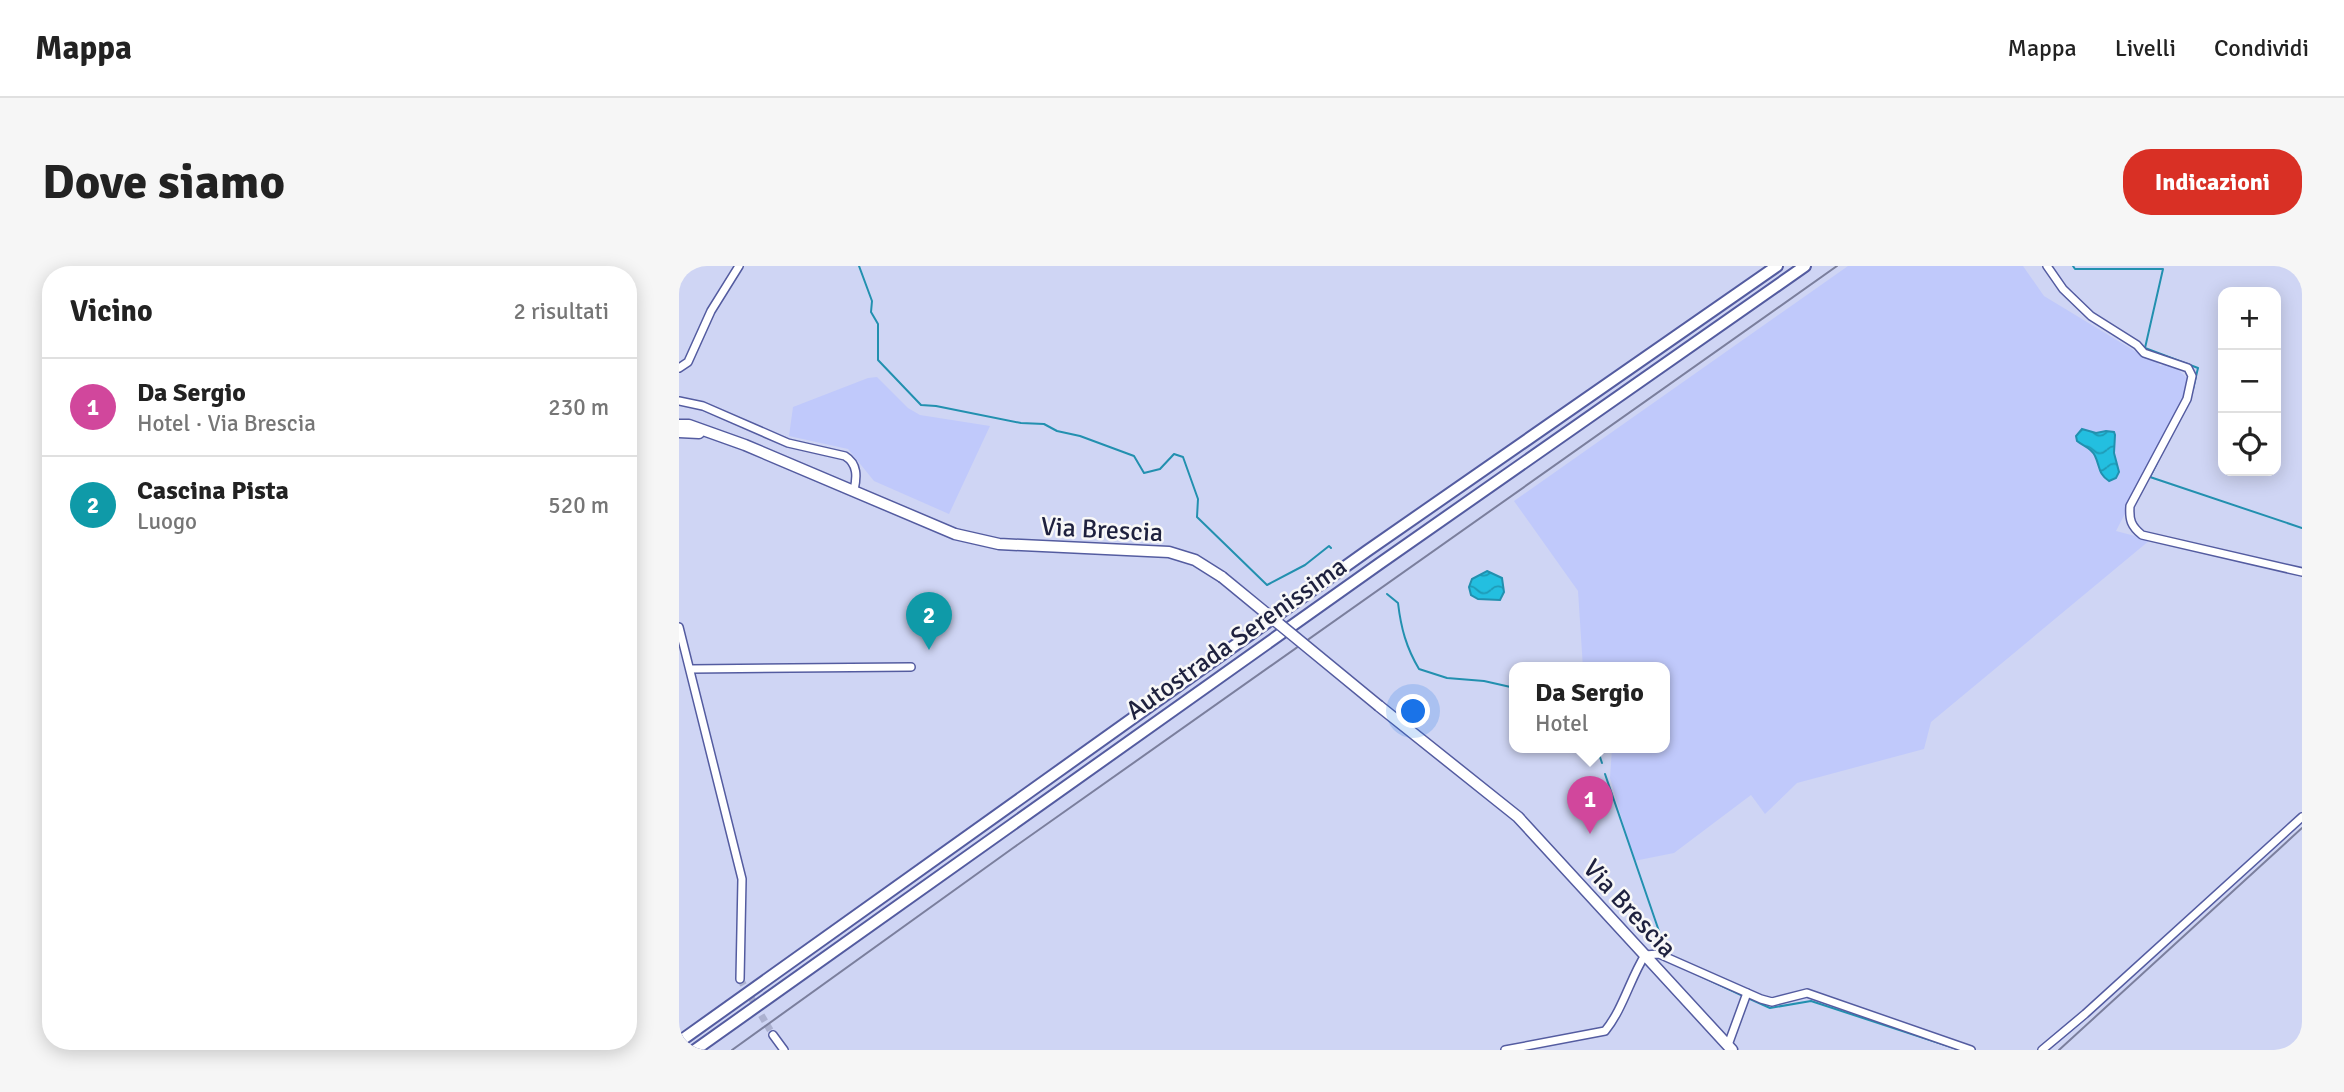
<!DOCTYPE html>
<html lang="it">
<meta charset="utf-8">
<style>
body{margin:0;font-family:Signika,sans-serif;background:#f6f6f6;color:#222}
.controls{position:absolute;right:21px;top:21px;display:grid;overflow:hidden;border-radius:14px;box-shadow:0 4px 18px #0003}
.controls button{width:63px;height:63px;display:grid;place-items:center;padding:0;border:0;border-bottom:2px solid #e0e0e0;background:#fff;color:#222;font:35px sans-serif}
.you{position:absolute;left:735px;top:446px;width:24px;height:24px;margin:-18px;border:5px solid #fff;border-radius:50%;background:#1a73e8;box-shadow:0 0 0 10px #1a73e833}
.badge{display:grid;place-items:center;width:46px;height:46px;border-radius:50%;background:#d93025;color:#fff;font-size:23px;font-weight:700}
.pin{position:absolute;translate:-50% -58px;filter:drop-shadow(0 2px 4px #0008)}
.pin::after{content:'';position:absolute;top:37px;width:24px;height:21px;background:inherit;clip-path:polygon(0 0,100% 0,50% 100%)}
.popup{position:absolute;left:830px;top:396px;width:161px;height:91px;box-sizing:border-box;display:grid;place-content:center;border-radius:14px;background:#fff;filter:drop-shadow(0 2px 5px #0005);font-size:23px;white-space:nowrap;color:#767676}
.popup b{font-size:26px;color:#222}
.popup::after{content:'';position:absolute;left:50%;top:100%;margin-left:-14px;border:14px solid transparent;border-top-color:#fff}
.list{margin:0;padding:0;list-style:none}
h2{display:flex;justify-content:space-between;align-items:center;height:91px;margin:0;padding:0 28px;font-size:30px}
h2 small{font-size:23px;font-weight:400;color:#767676}
.list li{display:grid;grid-template-columns:46px 1fr auto;gap:21px;align-items:center;box-sizing:border-box;height:98px;padding:0 28px;border-top:2px solid #e0e0e0}
.list b{display:block;font-size:26px;white-space:nowrap}
.list p{margin:0;font-size:23px;white-space:nowrap;color:#767676}
.list em{font-size:23px;font-style:normal;color:#767676}
.icon{flex:none;width:38px;height:38px;fill:none;stroke:currentColor;stroke-width:2;stroke-linecap:round;stroke-linejoin:round}
.map{position:relative;flex:none;width:1623px;height:784px;overflow:hidden;border-radius:28px}
header{display:flex;align-items:center;gap:42px;box-sizing:border-box;height:98px;padding:0 35px;background:#fff;border-bottom:2px solid #e0e0e0}
header strong{font-size:33px}
nav{display:flex;gap:38px;margin-inline-start:auto;font-size:24px}
.intro{display:flex;align-items:center;justify-content:space-between;box-sizing:border-box;height:168px;padding:0 42px}
h1{margin:0;font-size:49px}
.button{padding:18px 32px;border-radius:28px;background:#d93025;color:#fff;font-size:24px;font-weight:700}
main{display:flex;gap:42px;padding:0 42px}
aside{flex:1;background:#fff;border-radius:28px;box-shadow:0 4px 18px #0003}
.map>svg:first-child{display:block}
</style>
<header>
<strong>Mappa</strong>
<nav><a>Mappa</a><a>Livelli</a><a>Condividi</a></nav>
</header>
<div class="intro"><h1>Dove siamo</h1><a class="button">Indicazioni</a></div>
<main>
<aside>
<h2>Vicino<small>2 risultati</small></h2>
<ul class="list">
<li><span class="badge" style="background:#d1479c">1</span><div><b>Da Sergio</b><p>Hotel · Via Brescia</p></div><em>230 m</em></li>
<li><span class="badge" style="background:#0f9aa8">2</span><div><b>Cascina Pista</b><p>Luogo</p></div><em>520 m</em></li>
</ul>
</aside>
<div class="map">
<svg width="1623" height="784" viewBox="0 0 1623 784">
<defs>
<pattern id="water-waves" width="16" height="10" patternUnits="userSpaceOnUse" patternTransform="scale(1.75)"><rect width="16" height="10" fill="#23bfe0"/><path d="M0 5q4-4 8 0t8 0" fill="none" stroke="#1e9bb7"/></pattern>
</defs>
<rect width="100%" height="100%" fill="#cfd5f4"/>
<!-- built -->
<g fill="#c0c9fb">
<polygon points="1169,0 1344,0 1365,30 1464,90 1477,94 1481,100 1492,97 1509,113 1505,133 1437,265 1471,274 1252,456 1245,483 1118,517 1086,548 1072,529 995,587 955,595 931,512 933,482 986,482 986,402 904,402 899,325 835,235"/>
<polygon points="198,111 229,142 241,149 311,160 270,248 195,215 169,183 110,170 114,141 189,112"/>
</g>
<!-- water -->
<g fill="url(#water-waves)" stroke="#2290af" stroke-width="2">
<path d="M1403,163L1417,167L1427,165L1435,166L1436,169L1435,187L1440,206L1437,212L1430,215C1419,208 1421,200 1416,190C1413,182 1404,180 1398,175L1397,170Z"/>
<polygon points="808,305 823,312 825,326 821,334 799,333 792,329 790,321 793,313"/>
</g>
<g fill="none" stroke-linecap="round" stroke-linejoin="round">
<!-- stream -->
<g stroke="#2290af" stroke-width="2">
<polyline points="180,0 193,35 192,46 199,58 199,94 242,139 257,140 342,157 365,158 378,165 401,170 455,190 465,207 481,203 495,188 504,191 519,233 518,251 588,319 626,299 650,280 652,282"/>
<polyline points="1394,0 1396,3 1484,3 1466,82 1519,102 1514,123"/>
<polyline points="1478,197 1471,211 1623,262"/>
<path d="M708,328L719,337C722,362 727,381 740,403L768,412L805,415L836,422"/>
<polyline points="918,482 923,497"/>
<polyline points="926,508 982,671 977,681 979,684"/>
<polyline points="983,692 1062,729"/>
<polyline points="1071,733 1091,742 1132,735 1281,784"/>
</g>
<!-- minor-tunnel -->
<polyline stroke="#acb1d0" stroke-width="7" stroke-dasharray="7 3.5" stroke-linecap="butt" points="61,713 94,769"/>
<defs>
<g id="minor">
<path d="M1368,0L1384,23L1412,50L1458,79L1465,87L1509,102L1513,110L1508,133L1451,240C1450,254 1452,260 1463,269L1623,306"/>
<polyline points="0,102 9,96 32,45 60,0"/>
<path d="M0,135L24,140L109,177L166,190C179,198 178,211 175,224"/>
<polyline points="0,361 63,613 61,713"/>
<polyline points="12,403 232,401"/>
<polyline points="94,769 105,784"/>
<polyline points="1049,779 1068,727"/>
<path d="M826,784L926,765C944,743 951,713 966,689L980,688L1082,733L1093,736L1128,727L1292,784"/>
<polyline points="1363,784 1406,748 1623,551"/>
<polyline points="1622,784 1623,780"/>
</g>
<g id="major">
<polyline points="0,159 10,159 66,179 276,268 320,278 490,286 516,294 543,311"/>
<polyline points="0,166 20,167"/>
<polyline points="700,440 839,551 1053,784"/>
</g>
<g id="highway">
<polyline points="0,776 688,285 1098,0"/>
<polyline points="16,784 700,298 1126,0"/>
</g>
</defs>
<!-- minor casing -->
<use href="#minor" stroke="#545ca0" stroke-width="10"/>
<!-- major casing -->
<use href="#major" stroke="#545ca0" stroke-width="13"/>
<!-- highway casing -->
<use href="#highway" stroke="#545ca0" stroke-width="14"/>
<!-- minor -->
<use href="#minor" stroke="#fff" stroke-width="7"/>
<!-- major -->
<use href="#major" stroke="#fff" stroke-width="10"/>
<!-- highway -->
<use href="#highway" stroke="#fff" stroke-width="10"/>
<!-- rail -->
<g stroke="#7b7f9d" stroke-width="2">
<polyline points="53,784 334,582 1158,0"/>
<polyline points="1380,784 1623,562"/>
</g>
<defs>
<polyline id="major-bridge" points="543,311 700,440"/>
</defs>
<!-- major-bridge casing -->
<use href="#major-bridge" stroke="#545ca0" stroke-width="13" stroke-linecap="butt"/>
<!-- major-bridge -->
<use href="#major-bridge" stroke="#fff" stroke-width="10"/>
</g>
<g text-anchor="middle" stroke-width="5" stroke-linejoin="round" paint-order="stroke">
<!-- street labels -->
<g font-size="26" fill="#1e213e" stroke="#f8f8f8">
<text transform="translate(423 263) rotate(3)" y="9">Via Brescia</text>
<text transform="translate(557 372) rotate(-35)" y="9">Autostrada Serenissima</text>
<text transform="translate(951 642) rotate(47)" y="9">Via Brescia</text>
</g>
</g>
</svg>
<div class="controls">
<button>+</button>
<button>−</button>
<button><svg class="icon" aria-label="locate" viewBox="0 0 24 24"><circle cx="12" cy="12" r="6"/><path d="M12 2v4M12 18v4M2 12h4M18 12h4"/></svg></button>
</div>
<div class="you"></div>
<div class="pin badge" style="left:911px;top:568px;background:#d1479c">1</div>
<div class="popup"><b>Da Sergio</b>Hotel</div>
<div class="pin badge" style="left:250px;top:384px;background:#0f9aa8">2</div>
</div>
</main>
